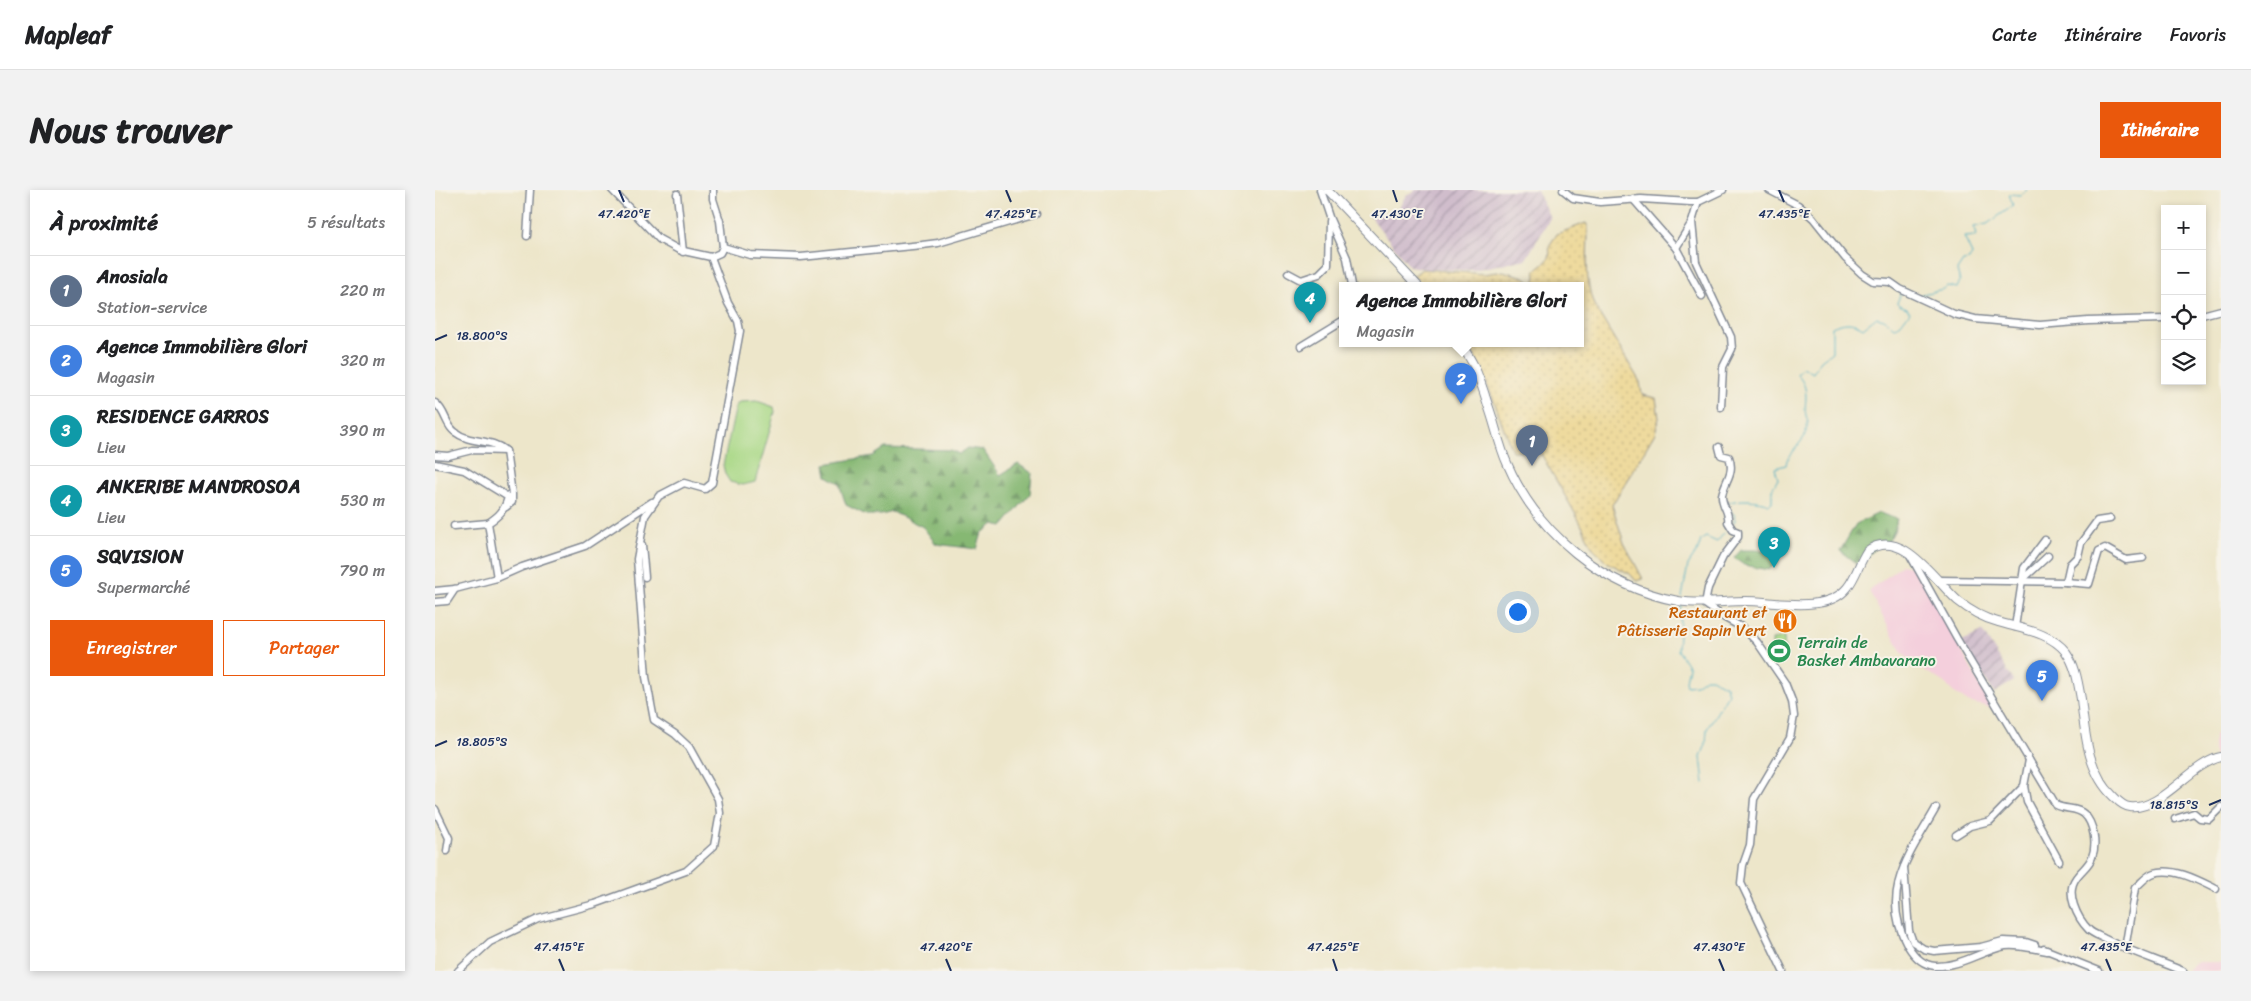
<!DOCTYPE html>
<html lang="fr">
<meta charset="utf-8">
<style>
body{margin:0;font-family:Sriracha,sans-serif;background:#f2f2f2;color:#202124}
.controls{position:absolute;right:15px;top:15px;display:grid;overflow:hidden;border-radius:0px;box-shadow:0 2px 8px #0003}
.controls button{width:45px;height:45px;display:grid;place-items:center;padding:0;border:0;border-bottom:1px solid #e0e0e0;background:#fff;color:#202124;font:25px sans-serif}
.you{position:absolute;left:1082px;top:421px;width:18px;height:18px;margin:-12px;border:4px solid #fff;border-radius:50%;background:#1a73e8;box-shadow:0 0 0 8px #1a73e833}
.badge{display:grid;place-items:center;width:32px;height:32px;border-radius:50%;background:#ea580c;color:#fff;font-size:16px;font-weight:700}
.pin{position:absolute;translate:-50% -41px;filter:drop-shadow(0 1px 2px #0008)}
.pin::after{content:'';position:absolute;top:26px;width:18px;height:15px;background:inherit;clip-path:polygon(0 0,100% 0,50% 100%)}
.popup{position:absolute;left:904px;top:92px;width:245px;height:65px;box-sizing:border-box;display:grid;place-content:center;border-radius:0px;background:#fff;filter:drop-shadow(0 1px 4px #0005);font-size:16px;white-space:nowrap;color:#757577}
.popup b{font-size:19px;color:#202124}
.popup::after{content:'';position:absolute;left:50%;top:100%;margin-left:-10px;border:10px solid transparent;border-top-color:#fff}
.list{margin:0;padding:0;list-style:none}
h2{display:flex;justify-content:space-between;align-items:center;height:65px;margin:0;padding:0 20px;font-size:21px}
h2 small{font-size:16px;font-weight:400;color:#757577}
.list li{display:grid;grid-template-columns:32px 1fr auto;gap:15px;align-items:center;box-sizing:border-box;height:70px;padding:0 20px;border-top:1px solid #e0e0e0}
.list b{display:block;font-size:19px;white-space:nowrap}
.list p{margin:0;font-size:16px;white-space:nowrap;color:#757577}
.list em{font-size:16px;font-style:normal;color:#757577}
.actions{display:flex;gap:10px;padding:15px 20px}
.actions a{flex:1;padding:11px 0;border:1px solid #ea580c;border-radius:0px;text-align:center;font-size:18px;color:#ea580c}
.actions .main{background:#ea580c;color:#fff}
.icon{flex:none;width:28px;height:28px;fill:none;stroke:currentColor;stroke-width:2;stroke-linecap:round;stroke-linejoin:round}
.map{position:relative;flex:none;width:1786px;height:781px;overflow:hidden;border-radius:0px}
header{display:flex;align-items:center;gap:30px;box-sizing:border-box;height:70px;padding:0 25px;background:#fff;border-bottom:1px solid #e0e0e0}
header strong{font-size:24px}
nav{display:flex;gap:28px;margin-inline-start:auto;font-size:18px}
.intro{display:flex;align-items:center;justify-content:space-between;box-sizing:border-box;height:120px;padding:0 30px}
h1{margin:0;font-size:35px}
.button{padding:12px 22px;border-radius:0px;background:#ea580c;color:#fff;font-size:18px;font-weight:700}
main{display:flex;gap:30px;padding:0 30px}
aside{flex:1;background:#fff;border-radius:0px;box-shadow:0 2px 8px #0003}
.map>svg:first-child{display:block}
</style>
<header>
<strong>Mapleaf</strong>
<nav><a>Carte</a><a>Itinéraire</a><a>Favoris</a></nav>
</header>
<div class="intro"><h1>Nous trouver</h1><a class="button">Itinéraire</a></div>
<main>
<aside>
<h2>À proximité<small>5 résultats</small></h2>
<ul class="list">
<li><span class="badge" style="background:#5c6f8a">1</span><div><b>Anosiala</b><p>Station-service</p></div><em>220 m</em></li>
<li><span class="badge" style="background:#3f7fe0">2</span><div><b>Agence Immobilière Glori</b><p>Magasin</p></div><em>320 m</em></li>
<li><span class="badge" style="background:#0f9aa8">3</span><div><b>RESIDENCE GARROS</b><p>Lieu</p></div><em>390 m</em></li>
<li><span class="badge" style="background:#0f9aa8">4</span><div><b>ANKERIBE MANDROSOA</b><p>Lieu</p></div><em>530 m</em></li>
<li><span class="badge" style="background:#3f7fe0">5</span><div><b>SQVISION</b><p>Supermarché</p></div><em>790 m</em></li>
</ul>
<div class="actions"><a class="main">Enregistrer</a><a>Partager</a></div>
</aside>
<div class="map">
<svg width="1786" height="781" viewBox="0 0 1786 781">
<defs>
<pattern id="industrial-furrows" width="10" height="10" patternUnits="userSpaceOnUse" patternTransform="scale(1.25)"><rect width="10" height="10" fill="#d0bdcc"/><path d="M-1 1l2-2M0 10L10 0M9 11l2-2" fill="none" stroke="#a89aa9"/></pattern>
<pattern id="forest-firs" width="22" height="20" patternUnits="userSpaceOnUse" patternTransform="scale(1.25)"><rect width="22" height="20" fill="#86b873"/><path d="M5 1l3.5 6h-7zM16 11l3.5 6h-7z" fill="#6d9662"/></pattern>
<pattern id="sand-dots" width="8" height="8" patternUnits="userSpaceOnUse" patternTransform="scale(1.25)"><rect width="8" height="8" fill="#eeda9e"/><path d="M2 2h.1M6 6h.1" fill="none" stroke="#ccbb8a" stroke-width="1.8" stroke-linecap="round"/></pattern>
</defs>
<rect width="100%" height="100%" fill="#f7f3e8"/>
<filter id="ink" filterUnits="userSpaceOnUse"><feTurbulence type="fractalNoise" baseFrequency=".02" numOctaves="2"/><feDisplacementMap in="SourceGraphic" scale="10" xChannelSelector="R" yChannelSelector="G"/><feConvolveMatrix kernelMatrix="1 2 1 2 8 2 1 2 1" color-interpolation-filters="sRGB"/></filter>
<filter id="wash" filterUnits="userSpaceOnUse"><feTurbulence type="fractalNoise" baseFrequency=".0096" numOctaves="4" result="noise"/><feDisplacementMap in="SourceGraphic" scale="20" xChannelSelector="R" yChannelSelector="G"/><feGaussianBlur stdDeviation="1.12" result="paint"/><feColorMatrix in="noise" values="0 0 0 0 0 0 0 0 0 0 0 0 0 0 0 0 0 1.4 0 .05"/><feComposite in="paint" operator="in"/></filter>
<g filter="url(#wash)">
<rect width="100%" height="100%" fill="#ede6ca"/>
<!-- built -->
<g fill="#f4cfdc">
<polygon points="1467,375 1483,379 1557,518 1533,512 1518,502 1508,492 1481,475 1467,463 1434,401"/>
<polygon points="1786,543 1786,566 1779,567 1779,546"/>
<polygon points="1761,772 1786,772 1786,781 1751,781"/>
</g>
<!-- industrial -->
<g fill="url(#industrial-furrows)">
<polygon points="981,0 1102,0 1115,28 1091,69 1038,80 991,79 974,76 935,26 944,24 960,25 971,5"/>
<polygon points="1547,441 1579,491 1559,503 1527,452"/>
</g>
<!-- forest -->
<g fill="url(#forest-firs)" stroke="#507468">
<polygon points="450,258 516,260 524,264 533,258 548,260 565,285 583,274 597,283 595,304 568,336 559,334 547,343 542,359 501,354 488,337 458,322 446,325 431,325 411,315 404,293 392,286 390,274 438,266"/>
<polygon points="1444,323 1462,329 1459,341 1452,354 1444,356 1422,374 1405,361 1421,334"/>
<polygon points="1306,360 1333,360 1341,363 1344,372 1333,380 1309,375 1299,368"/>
</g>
<!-- sand -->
<path fill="url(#sand-dots)" stroke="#84847e" d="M1151,33L1153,37C1153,64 1149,90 1159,115L1205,192L1207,205L1221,208L1224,228L1220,243L1177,315L1189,353L1208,389L1201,391L1195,384L1172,372L1157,357L1145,332L1105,262L1077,261L1059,211L1034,153H1145V95H989L978,86L987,79L1049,84L1068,81L1089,87L1099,94L1101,86L1100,81C1109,70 1117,74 1114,56L1122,44Z"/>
<!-- pitch -->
<g fill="#a9d886" stroke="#628472">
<polygon points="322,211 339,217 340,222 320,292 308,295 295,292 290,284 288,275 301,216 304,212"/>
<polygon points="1349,448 1351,471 1338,471 1337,450"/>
</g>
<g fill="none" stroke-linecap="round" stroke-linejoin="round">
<!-- stream -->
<g stroke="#44abc3" stroke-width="1">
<polyline points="1484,105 1508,99 1512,96 1522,98 1525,91 1522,80 1528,71 1534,70 1537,64 1529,47 1541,46 1539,37 1552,34 1578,16 1574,4 1585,5 1592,0"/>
<path d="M1298,333L1300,331L1299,324L1292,317L1293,313C1304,308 1324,310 1334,314L1337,312V299L1343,289L1340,278L1351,275L1352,270L1370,246L1373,231C1367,219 1373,211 1370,198C1369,193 1365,188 1362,184L1368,177L1378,183L1386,170L1397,162V137C1409,132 1417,131 1428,138L1442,127L1449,129L1459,137L1465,135L1475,122L1472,118L1464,115L1462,113L1466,103"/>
<polyline points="1247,407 1253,375 1263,360 1266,350 1271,347 1282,352 1293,338"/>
<polyline points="1246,414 1243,460 1254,477 1251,491 1252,496 1261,495 1270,488 1276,488 1291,496 1293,504 1272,539 1271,554 1266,567 1269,593"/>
</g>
</g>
</g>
<g filter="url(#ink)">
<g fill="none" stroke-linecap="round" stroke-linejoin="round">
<defs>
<g id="minor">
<polyline points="278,0 278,9 285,31 288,57"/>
<polyline points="885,0 894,27 912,68 917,95"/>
<polyline points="1128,0 1138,8 1165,12 1206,9 1255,12 1263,12 1288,0"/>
<polyline points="1334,0 1363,15 1378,28 1410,68 1427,84 1438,91 1455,92 1465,99 1519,124 1540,129 1605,135 1653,131 1730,129"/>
<polyline points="242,4 248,62"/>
<polyline points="1198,9 1241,58 1267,106"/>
<polyline points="1263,12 1257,32 1261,72 1296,147 1297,159 1288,177 1286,217"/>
<polyline points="92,46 95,0"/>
<polyline points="1241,58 1257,32"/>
<polyline points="276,67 285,63 288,57 315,65 366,67 487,55 503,53 601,24"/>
<polyline points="853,83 866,90 884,84 893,75 894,31"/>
<polyline points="1767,125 1786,120"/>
<polyline points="866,156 907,131"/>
<path d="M0,213C11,221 10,235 20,242C35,254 56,248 71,261L37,260L13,266L0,265"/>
<path d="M1284,257L1286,265L1294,267C1300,283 1290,290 1287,305C1286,315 1295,322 1293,332L1298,340L1303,342V347L1288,367L1273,398L1270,414L1290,428L1308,438L1322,452L1350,493L1357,511L1359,526L1355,548L1319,609L1315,655L1308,675L1306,693L1348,781"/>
<polyline points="71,261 77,304 77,312 71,317"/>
<path d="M0,274L29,280L73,307C70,320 64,326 53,333L62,388"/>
<polyline points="19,336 53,333"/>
<polyline points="207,355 210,387"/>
<path d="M1475,365L1522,449L1621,615C1630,620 1642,617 1649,624C1659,633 1662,655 1657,667C1654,676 1646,680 1641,688C1630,703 1642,728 1654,740C1658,744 1665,746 1670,749C1696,762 1722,770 1748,781"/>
<polyline points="1504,390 1631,392 1654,394 1664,361 1670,358 1691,370 1708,368"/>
<polyline points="1587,390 1613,366"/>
<polyline points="1631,392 1635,374 1643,366 1646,353 1662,331 1675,329"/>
<polyline points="0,401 20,399 62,388 87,377 150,356 217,312"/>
<polyline points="0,412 12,411 20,399"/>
<polyline points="1580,437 1589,378 1610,350"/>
<polyline points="1594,570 1589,596 1592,612 1624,671"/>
<path d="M1501,618C1475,664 1443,703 1473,756C1479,766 1488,775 1500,776C1525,777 1546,761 1570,756C1584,754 1598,759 1612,761"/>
<polyline points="0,619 14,648 12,661"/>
<polyline points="1740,629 1759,623 1765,628 1774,629 1786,617"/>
<polyline points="1521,645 1535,636 1555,631 1589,596"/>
<polyline points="1469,677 1474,741 1478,752 1489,759 1499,761 1546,757 1568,751 1591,752 1600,755"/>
<polyline points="1609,759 1664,781"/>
<path d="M1690,759L1700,698C1705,694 1712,685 1719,683C1739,677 1763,690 1781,699"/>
<polyline points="23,781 55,752 103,729 160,714 251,681 279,656 285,623 283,609 254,557 240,544 219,530 211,487 202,369 210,326 224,306 249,293 270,299 277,293 305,141 303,131 293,113 276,67 244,60 224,49 177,0"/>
</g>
<g id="major">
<polyline points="892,0 982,95"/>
<path d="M1026,153C1030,161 1035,168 1039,176C1045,189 1049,202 1053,215C1060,234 1064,255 1072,273C1102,343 1168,397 1243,411C1266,415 1288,411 1311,411C1340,411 1391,424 1412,398C1421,387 1424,373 1432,361C1467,336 1500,391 1523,411C1534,420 1548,428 1563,432C1586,439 1615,442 1631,462C1641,476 1643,493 1646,509C1650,543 1652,582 1679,607C1683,611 1689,617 1695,617C1726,621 1756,573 1786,567"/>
</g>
</defs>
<!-- minor casing -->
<use href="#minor" stroke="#848a94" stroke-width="9"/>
<!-- major casing -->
<use href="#major" stroke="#848a94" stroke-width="10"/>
<!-- minor -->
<use href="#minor" stroke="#fff" stroke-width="6"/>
<!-- major -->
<use href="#major" stroke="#fff" stroke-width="8"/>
</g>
</g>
<!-- ticks -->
<path fill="none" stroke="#1b2f5e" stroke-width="2" d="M184,0L189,12M571,0L576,12M958,0L962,12M1344,0L1349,12M0,150L12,145M0,556L12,551M1774,615L1786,610M124,769L129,781M511,769L516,781M898,769L902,781M1284,769L1289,781M1671,769L1676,781"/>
<!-- icons -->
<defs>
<symbol id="restaurant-disc" viewBox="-11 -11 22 22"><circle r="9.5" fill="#e8710a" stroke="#f7f3e8"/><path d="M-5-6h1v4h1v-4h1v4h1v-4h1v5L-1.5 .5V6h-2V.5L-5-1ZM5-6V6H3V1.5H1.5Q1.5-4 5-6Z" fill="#fff"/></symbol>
<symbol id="stadium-disc" viewBox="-11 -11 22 22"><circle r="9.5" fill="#2e9e5b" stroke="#f7f3e8"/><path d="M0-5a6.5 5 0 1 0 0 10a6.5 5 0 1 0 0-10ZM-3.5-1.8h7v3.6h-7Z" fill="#fff"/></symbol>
</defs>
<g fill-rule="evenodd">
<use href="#restaurant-disc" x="1336" y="417" width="28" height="28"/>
<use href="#stadium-disc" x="1330" y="447" width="28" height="28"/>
</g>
<g text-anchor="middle" stroke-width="4" stroke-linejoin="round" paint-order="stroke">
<!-- food labels -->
<g font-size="16" fill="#c56008" stroke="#f7f3e8" text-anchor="end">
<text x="1332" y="428">Restaurant et<tspan x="1332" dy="18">Pâtisserie Sapin Vert</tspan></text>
</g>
<!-- leisure labels -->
<g font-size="16" fill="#27864d" stroke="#f7f3e8" text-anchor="start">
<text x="1362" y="458">Terrain de<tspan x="1362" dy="18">Basket Ambavarano</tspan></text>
</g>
</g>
<g font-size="12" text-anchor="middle" fill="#1b2f5e" stroke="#f7f3e8" stroke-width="4" stroke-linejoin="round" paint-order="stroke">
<text x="189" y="28">47.420°E</text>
<text x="576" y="28">47.425°E</text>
<text x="962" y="28">47.430°E</text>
<text x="1349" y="28">47.435°E</text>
<text x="47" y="150">18.800°S</text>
<text x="47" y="556">18.805°S</text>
<text x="1739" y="619">18.815°S</text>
<text x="124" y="761">47.415°E</text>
<text x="511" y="761">47.420°E</text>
<text x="898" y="761">47.425°E</text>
<text x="1284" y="761">47.430°E</text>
<text x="1671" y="761">47.435°E</text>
</g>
</svg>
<div class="controls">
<button>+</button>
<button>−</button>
<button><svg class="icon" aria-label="locate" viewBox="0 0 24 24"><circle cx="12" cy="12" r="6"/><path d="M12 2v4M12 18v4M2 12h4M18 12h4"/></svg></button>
<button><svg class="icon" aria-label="layers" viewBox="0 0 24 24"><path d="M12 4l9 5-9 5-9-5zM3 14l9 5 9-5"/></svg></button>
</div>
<div class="you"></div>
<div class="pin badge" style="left:1097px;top:276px;background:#5c6f8a">1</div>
<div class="pin badge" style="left:1026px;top:214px;background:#3f7fe0">2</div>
<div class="popup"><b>Agence Immobilière Glori</b>Magasin</div>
<div class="pin badge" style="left:1339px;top:378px;background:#0f9aa8">3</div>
<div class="pin badge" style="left:875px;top:133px;background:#0f9aa8">4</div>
<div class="pin badge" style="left:1607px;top:511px;background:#3f7fe0">5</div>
</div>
</main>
